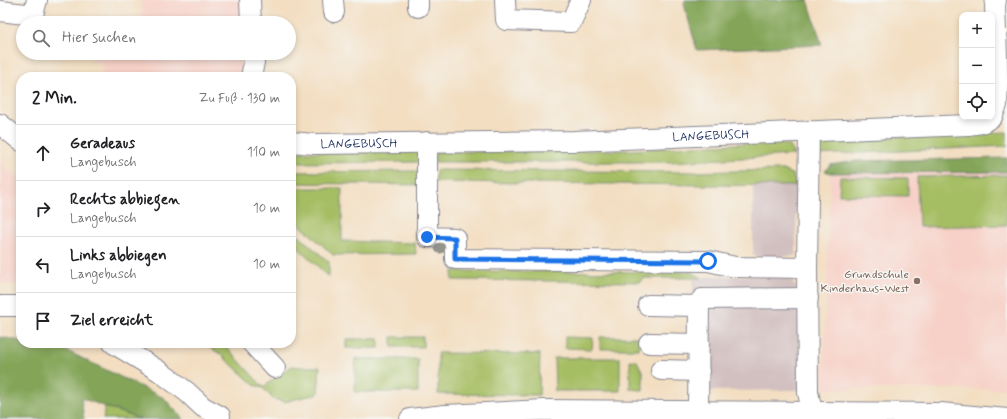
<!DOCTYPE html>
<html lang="de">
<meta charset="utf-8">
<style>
body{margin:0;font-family:Mynerve,sans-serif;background:#f2f2f2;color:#202124}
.controls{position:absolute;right:12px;top:12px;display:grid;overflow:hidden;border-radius:8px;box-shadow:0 2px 6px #0003}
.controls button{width:36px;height:36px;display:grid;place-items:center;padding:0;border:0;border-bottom:1px solid #e0e0e0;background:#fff;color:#202124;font:20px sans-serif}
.stop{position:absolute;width:12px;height:12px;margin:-9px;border:3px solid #1a73e8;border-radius:50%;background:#fff}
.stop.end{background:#1a73e8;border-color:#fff;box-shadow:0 1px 4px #0008}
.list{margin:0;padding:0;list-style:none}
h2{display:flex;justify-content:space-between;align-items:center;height:52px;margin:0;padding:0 16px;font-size:17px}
h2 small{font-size:13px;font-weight:400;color:#757577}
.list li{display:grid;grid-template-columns:26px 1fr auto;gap:12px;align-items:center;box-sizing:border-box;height:56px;padding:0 16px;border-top:1px solid #e0e0e0}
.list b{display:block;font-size:15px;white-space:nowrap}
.list p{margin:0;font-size:13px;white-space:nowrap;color:#757577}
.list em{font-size:13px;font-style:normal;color:#757577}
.icon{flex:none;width:22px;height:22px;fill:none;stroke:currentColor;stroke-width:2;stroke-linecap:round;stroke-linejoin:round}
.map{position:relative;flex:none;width:1007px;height:419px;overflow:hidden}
.search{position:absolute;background:#fff;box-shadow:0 2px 6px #0003;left:16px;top:16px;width:280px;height:44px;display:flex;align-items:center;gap:10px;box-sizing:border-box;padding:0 14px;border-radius:22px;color:#757577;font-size:15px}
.panel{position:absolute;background:#fff;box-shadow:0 2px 6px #0003;left:16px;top:72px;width:280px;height:276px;border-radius:16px}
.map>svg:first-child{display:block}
</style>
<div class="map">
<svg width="1007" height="419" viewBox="0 0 1007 419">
<rect width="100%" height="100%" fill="#f6f6f2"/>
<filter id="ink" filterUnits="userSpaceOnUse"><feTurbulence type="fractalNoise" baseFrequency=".025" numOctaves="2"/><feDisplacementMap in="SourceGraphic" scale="8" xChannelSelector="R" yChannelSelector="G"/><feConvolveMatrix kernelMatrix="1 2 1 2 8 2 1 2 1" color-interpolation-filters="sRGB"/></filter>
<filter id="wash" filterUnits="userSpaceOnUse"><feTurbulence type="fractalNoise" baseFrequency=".012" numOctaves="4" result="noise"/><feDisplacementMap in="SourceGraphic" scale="16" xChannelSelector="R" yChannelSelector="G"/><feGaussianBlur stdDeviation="0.9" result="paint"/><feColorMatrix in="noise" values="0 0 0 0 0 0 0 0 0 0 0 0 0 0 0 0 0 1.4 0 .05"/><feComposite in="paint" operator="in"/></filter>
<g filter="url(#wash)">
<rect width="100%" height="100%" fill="#f3dec1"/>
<!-- built -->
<g fill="#f7d1c7">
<polygon points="141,0 243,0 244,23 142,23"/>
<polygon points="91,53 242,53 239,77 101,77 103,63 90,61"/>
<polygon points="0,161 4,167 21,179 21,284 0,284"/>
<polygon points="1007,172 1007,389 823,389 830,173"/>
</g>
<!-- industrial -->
<g fill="#d2bfc0">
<rect x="753" y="186" width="43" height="70"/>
<polygon points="710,276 789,276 799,292 800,390 710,391 692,390 693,280"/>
</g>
<!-- green -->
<g fill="#a6be63" stroke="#607660">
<polygon points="1007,132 1007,146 818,155 819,148 829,140"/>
<polygon points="778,142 789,146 794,155 670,162 435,162 435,152 632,150 692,146"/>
<polygon points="291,152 422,152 422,162 291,163"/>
<polygon points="436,170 694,172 783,170 793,175 796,186 435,182"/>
<polygon points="418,171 419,185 291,183 291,172"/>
<polygon points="1007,175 1007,225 919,227 917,177"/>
<polygon points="840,177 908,178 908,196 839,195"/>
<polygon points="291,188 342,188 342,241 415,243 416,254 333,255 291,217"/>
<polygon points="291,229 329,262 329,277 291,241"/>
<polygon points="453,271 692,272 702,278 643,278 640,282 452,280"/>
<rect x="392" y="337" width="31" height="10"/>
<polygon points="565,337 593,338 592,349 565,348"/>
<polygon points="600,337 640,337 639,349 600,349"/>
<rect x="346" y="339" width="33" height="9"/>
<polygon points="203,343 223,343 263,387 292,366 302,367 320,367 318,394 295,399 285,402 273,399 263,388 254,385 220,354"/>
<polygon points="438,353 540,354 539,395 438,394"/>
<polygon points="554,358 620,358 620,391 555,391"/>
<rect x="355" y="359" width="63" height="33"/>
<polygon points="630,360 637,361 643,373 643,390 630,389"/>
<polygon points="105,407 140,419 103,419"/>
</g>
<!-- forest -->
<g fill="#84a559" stroke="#506a5c">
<polygon points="685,0 808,0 822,45 697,50 684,4"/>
<polygon points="1007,158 1007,172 830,173 825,171 830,165 855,161"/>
<polygon points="0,337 21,341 21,343 34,343 61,348 164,398 183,419 140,419 81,398 84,419 0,419"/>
</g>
</g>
<g filter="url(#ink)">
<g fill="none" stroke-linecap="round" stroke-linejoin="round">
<defs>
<g id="minor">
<polyline points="250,0 251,23"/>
<polyline points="333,0 334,12"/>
<polyline points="418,0 418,7"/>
<polyline points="505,0 506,20 571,22 581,0"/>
<polyline points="0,11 33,15 37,0"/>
<polyline points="251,77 254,62 253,53"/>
<polyline points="0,124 21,141"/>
<polyline points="809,131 807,268 808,392 812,412"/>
<path id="s1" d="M291,142L314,144L574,141L968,125L982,123L992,117L997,105L998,82L995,6L996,0"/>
<polyline points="427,142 427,237 455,238 455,259 708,261 735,267 807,268"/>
<polyline points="648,305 699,306"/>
<polyline points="0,306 21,306"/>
<polyline points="113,343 159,371 187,392 203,407 220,416"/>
<polyline points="252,343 275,368"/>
<polyline points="649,343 699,344"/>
<polyline points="661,370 699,371"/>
<polyline points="698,411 699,303 702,299 808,298"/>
<polyline points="410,419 445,415 545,410 812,412 940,413 1007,419"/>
</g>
</defs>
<!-- minor casing -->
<use href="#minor" stroke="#878690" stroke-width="22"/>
<!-- minor -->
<use href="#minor" stroke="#fff" stroke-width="20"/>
</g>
<!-- trees -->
<circle fill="#93958c" cx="440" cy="248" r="5.5"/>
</g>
<g fill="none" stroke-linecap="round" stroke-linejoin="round" filter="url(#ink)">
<!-- route -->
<polyline stroke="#1a73e8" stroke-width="5" points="427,237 455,238 455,259 708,261"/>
</g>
<!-- markers -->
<circle fill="#8d6e63" stroke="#f6f6f2" stroke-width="1.5" cx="917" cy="281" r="4"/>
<g text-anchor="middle" stroke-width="3" stroke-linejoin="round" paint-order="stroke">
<!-- street labels -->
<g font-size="12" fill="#1b2f5e" stroke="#f6f6f2">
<text dy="4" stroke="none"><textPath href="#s1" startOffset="420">LANGEBUSCH</textPath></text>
<text dy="4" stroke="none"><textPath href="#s1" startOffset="68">LANGEBUSCH</textPath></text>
</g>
<!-- education labels -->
<g font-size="12" fill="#785e54" stroke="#f6f6f2" text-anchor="end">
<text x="909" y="278">Grundschule<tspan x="909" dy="14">Kinderhaus-West</tspan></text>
</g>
</g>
</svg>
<div class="controls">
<button>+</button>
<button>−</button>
<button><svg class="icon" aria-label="locate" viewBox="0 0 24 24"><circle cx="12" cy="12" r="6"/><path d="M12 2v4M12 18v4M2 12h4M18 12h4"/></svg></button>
</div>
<div class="stop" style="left:708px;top:261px"></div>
<div class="stop end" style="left:427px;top:237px"></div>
<div class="search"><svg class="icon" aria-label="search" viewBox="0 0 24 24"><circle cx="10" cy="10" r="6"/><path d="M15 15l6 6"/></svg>Hier suchen</div>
<section class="panel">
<h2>2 Min.<small>Zu Fuß · 130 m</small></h2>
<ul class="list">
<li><svg class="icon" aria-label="ahead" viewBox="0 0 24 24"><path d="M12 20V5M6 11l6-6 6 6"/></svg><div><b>Geradeaus</b><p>Langebusch</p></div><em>110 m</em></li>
<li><svg class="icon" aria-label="right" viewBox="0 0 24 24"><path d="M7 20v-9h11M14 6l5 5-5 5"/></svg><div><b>Rechts abbiegen</b><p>Langebusch</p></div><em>10 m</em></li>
<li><svg class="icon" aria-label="left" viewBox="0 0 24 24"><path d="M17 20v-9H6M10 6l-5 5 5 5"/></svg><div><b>Links abbiegen</b><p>Langebusch</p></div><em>10 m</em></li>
<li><svg class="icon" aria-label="arrive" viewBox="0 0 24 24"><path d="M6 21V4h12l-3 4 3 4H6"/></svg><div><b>Ziel erreicht</b></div></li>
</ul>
</section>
</div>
